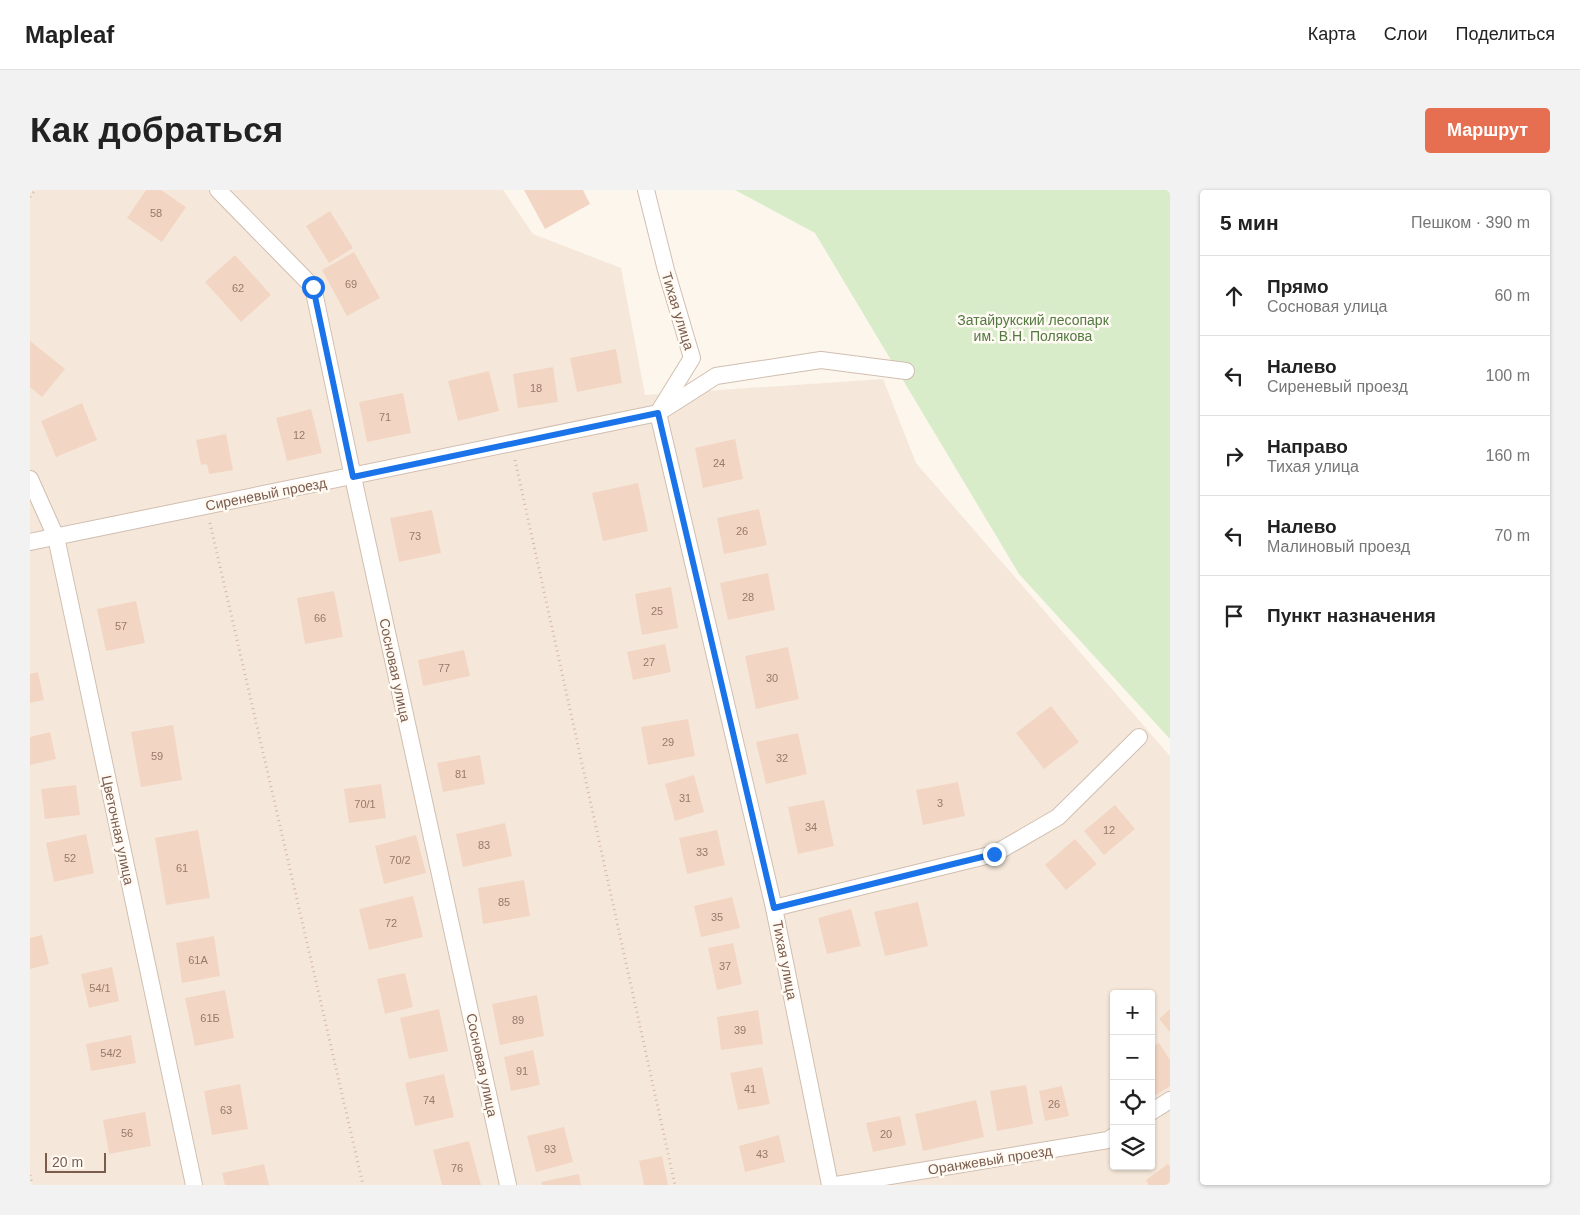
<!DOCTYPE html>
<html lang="ru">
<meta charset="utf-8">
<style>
body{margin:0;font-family:Helvetica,sans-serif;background:#f2f2f2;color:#222}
.controls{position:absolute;right:15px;bottom:15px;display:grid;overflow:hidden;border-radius:5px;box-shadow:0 1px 4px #0004}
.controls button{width:45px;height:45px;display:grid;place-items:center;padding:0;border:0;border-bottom:1px solid #e0e0e0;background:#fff;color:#222;font:25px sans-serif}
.scale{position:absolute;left:15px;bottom:12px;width:61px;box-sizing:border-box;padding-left:5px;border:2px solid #7a5c4d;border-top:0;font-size:14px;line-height:18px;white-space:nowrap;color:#7a5c4d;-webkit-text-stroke:4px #fffaf3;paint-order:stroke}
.stop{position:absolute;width:15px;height:15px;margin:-11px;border:4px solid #1a73e8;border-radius:50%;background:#fff}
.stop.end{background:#1a73e8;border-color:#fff;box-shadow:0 1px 5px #0008}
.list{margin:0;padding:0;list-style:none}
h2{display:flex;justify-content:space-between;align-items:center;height:65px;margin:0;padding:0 20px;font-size:21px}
h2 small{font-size:16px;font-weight:400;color:#767676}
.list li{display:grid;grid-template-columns:32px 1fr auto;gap:15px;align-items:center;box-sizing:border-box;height:80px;padding:0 20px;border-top:1px solid #e0e0e0}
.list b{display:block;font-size:19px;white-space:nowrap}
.list p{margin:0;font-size:16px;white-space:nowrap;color:#767676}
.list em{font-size:16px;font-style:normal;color:#767676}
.icon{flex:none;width:28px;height:28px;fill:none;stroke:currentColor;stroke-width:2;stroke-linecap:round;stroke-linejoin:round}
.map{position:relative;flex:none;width:1140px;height:995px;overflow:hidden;border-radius:5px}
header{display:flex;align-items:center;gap:30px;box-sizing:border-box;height:70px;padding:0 25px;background:#fff;border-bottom:1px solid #e0e0e0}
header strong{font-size:24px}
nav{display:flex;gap:28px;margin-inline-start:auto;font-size:18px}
.intro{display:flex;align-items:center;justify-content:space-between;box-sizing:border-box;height:120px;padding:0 30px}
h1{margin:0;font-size:35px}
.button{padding:12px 22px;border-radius:5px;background:#e76f51;color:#fff;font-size:18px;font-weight:700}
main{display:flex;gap:30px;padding:0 30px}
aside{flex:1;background:#fff;border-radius:5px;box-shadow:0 1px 4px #0004}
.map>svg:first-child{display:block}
</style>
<header>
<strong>Mapleaf</strong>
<nav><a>Карта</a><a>Слои</a><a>Поделиться</a></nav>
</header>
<div class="intro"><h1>Как добраться</h1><a class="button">Маршрут</a></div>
<main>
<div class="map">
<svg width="1140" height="995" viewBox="0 0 1140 995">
<rect width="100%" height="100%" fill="#fdf6ec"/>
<!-- residential -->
<path fill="#f5e8da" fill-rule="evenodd" d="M0,0H473L503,44L591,78L615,205L853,189L886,273L1140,566V995H0ZM1084,804H1121V976H1084Z"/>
<!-- green -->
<polygon fill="#d8ecc9" points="705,0 1140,0 1140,549 989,384 785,43"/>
<!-- building -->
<g fill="#f3d5c3">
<polygon points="116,0 131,0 156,17 132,52 97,28"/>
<polygon points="494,0 553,0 560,14 515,39"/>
<polygon points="300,21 323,58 299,73 276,36"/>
<polygon points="324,62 350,108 317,126 292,80"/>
<polygon points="205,65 241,105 211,132 175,92"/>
<polygon points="0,151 35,179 12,207 0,197"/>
<polygon points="586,159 592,193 547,202 540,168"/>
<polygon points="523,177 528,212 488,218 483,184"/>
<polygon points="459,181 469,221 428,231 418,191"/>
<polygon points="373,203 381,243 337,252 329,212"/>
<polygon points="52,213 67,250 26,267 11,231"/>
<polygon points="281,219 292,263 257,271 246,228"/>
<polygon points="196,244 203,280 179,284 177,274 171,275 166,250"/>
<polygon points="705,249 713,289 673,298 665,258"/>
<polygon points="608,293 618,341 573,351 562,303"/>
<polygon points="729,319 737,355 694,364 687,328"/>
<polygon points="402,320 411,363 369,372 360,328"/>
<polygon points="738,383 745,420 698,430 690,393"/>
<polygon points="641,397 648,438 612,445 605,404"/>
<polygon points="304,401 313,447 275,454 267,408"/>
<polygon points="106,411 115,453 76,461 67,419"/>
<polygon points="635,454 641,482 603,490 597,462"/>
<polygon points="758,457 769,509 726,519 715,466"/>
<polygon points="434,460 440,486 393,496 388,470"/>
<polygon points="8,482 14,510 0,513 0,484"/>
<polygon points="1021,516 1049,552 1014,579 986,543"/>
<polygon points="658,529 665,566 618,575 611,537"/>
<polygon points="143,535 152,590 111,597 101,542"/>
<polygon points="20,542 26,569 0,575 0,547"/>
<polygon points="768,543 777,584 736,594 726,552"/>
<polygon points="450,565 455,594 413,602 407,573"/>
<polygon points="664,585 674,622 645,631 635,594"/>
<polygon points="928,592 935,626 893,635 886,600"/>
<polygon points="351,594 356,628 319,633 314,599"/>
<polygon points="46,595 50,625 15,629 11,599"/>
<polygon points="794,610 804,656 768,664 758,617"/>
<polygon points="1085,615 1105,639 1074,665 1054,641"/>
<polygon points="475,633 482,666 433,677 426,644"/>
<polygon points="168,640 180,708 136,715 125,648"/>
<polygon points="687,640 695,675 657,684 649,648"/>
<polygon points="56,644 64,683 24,692 16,653"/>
<polygon points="386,645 396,683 354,694 345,656"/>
<polygon points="1045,649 1067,674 1036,700 1015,675"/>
<polygon points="494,690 500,726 453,734 448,698"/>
<polygon points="383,706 393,747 339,760 329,719"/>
<polygon points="702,707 710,738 671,747 664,716"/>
<polygon points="888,712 898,756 855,766 844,722"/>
<polygon points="821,719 831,756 797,764 788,728"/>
<polygon points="12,745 19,774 0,779 0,748"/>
<polygon points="184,746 190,786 152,793 146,753"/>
<polygon points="703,753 712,794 687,800 678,758"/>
<polygon points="82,777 89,811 59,818 51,784"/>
<polygon points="375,783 383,817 355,824 347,789"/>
<polygon points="195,800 204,848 165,856 155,808"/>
<polygon points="507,805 514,846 470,855 462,814"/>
<polygon points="409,819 418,861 379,869 370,828"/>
<polygon points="1140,819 1140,842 1129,829"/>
<polygon points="728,820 733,854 691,860 687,827"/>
<polygon points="101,845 106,873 61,881 56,854"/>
<polygon points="1129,853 1140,870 1140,896 1126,905 1121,898 1121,858"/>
<polygon points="503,860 510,895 481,901 474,867"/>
<polygon points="732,877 740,914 708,920 700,883"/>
<polygon points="414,884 424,927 385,936 375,893"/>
<polygon points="210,894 218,939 182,945 174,901"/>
<polygon points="996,895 1003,934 967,941 960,901"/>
<polygon points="1032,896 1039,926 1015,931 1009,901"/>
<polygon points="946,910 954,947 893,961 885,924"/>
<polygon points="115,922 121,956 79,964 73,930"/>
<polygon points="870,926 876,955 843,962 836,933"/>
<polygon points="534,937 543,972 506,982 497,946"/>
<polygon points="749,945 755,972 715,982 709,956"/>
<polygon points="439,951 451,995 412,995 403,960"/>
<polygon points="632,966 638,995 614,995 609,971"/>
<polygon points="234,974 239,995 195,995 192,983"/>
<polygon points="1138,974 1140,977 1140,995 1119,995 1116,990"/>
<polygon points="549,984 551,995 512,995 511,992"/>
</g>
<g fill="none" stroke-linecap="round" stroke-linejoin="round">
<defs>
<g id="minor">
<polyline points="188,0 283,97 323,287 478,995"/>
<polyline points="616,0 636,80 662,168 628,223 744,718 800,995"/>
<polyline points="0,289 26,347 164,995"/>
<polyline points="0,352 628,223 686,186 791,170 876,181"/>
<polyline points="744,718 964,664 1028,627 1109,547"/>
<polyline points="1121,922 1140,910"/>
<polyline points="806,995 1078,950 1084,946"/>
</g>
</defs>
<!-- minor casing -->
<use href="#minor" stroke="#d1beb0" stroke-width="18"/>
<!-- path -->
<g stroke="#d9b8a5" stroke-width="3" stroke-dasharray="1 4" stroke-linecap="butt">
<polyline points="0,7 5,0"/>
<polyline points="485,270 645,995"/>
<polyline points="180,333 333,995"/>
<polyline points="0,985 2,995"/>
</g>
<!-- minor -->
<use href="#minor" stroke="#fff" stroke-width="16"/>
</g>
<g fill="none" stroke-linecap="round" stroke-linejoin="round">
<!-- route -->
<polyline stroke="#1a73e8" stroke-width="6" points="283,97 323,287 628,223 744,718 964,664"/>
</g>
<g text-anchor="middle" stroke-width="5" stroke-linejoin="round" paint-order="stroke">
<!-- number labels -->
<g font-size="11" fill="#987a6a">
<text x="126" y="27">58</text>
<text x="321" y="98">69</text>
<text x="208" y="102">62</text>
<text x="506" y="202">18</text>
<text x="355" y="231">71</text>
<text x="269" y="249">12</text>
<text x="689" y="277">24</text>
<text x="712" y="345">26</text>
<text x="385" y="350">73</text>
<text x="718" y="411">28</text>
<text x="627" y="425">25</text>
<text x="290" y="432">66</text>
<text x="91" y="440">57</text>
<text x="619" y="476">27</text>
<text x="414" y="482">77</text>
<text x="742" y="492">30</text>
<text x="638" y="556">29</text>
<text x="127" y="570">59</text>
<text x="752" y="572">32</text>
<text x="431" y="588">81</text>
<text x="655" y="612">31</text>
<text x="910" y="617">3</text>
<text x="335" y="618">70/1</text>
<text x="781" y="641">34</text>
<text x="1079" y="644">12</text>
<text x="454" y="659">83</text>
<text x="672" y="666">33</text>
<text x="40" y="672">52</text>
<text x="370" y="674">70/2</text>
<text x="152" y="682">61</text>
<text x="474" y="716">85</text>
<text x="687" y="731">35</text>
<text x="361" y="737">72</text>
<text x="168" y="774">61А</text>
<text x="695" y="780">37</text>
<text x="70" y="802">54/1</text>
<text x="180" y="832">61Б</text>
<text x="488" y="834">89</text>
<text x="710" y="844">39</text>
<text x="81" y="867">54/2</text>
<text x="492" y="885">91</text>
<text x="720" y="903">41</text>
<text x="399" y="914">74</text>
<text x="1024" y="918">26</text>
<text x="196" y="924">63</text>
<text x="97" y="947">56</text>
<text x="856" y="948">20</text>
<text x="520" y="963">93</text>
<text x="732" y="968">43</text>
<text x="427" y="982">76</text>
</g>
<!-- street labels -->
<g font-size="14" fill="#7a5c4d" stroke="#fffaf3">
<text transform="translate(648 121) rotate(73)" y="5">Тихая улица</text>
<text transform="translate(236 304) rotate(-11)" y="5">Сиреневый проезд</text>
<text transform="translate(365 480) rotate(78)" y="5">Сосновая улица</text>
<text transform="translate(88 640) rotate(78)" y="5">Цветочная улица</text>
<text transform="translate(755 770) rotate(79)" y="5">Тихая улица</text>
<text transform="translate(452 875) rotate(78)" y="5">Сосновая улица</text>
<text transform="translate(960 970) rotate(-9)" y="5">Оранжевый проезд</text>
</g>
<!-- park labels -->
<g font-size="14" fill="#537a41" stroke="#fffaf3">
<text x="1003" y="135">Затайрукский лесопарк<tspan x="1003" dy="16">им. В.Н. Полякова</tspan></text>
</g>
</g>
</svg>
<div class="controls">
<button>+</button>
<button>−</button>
<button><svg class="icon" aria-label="locate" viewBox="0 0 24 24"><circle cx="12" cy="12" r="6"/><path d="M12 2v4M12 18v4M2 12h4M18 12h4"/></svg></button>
<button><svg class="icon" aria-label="layers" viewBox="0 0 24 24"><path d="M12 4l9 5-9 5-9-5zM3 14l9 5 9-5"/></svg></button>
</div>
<div class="scale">20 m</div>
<div class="stop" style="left:283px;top:97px"></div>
<div class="stop end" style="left:964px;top:664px"></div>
</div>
<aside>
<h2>5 мин<small>Пешком · 390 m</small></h2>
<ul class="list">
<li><svg class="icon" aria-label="ahead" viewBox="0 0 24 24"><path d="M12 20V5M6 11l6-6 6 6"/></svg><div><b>Прямо</b><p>Сосновая улица</p></div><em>60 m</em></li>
<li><svg class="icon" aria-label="left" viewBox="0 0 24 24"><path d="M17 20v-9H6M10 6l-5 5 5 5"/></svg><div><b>Налево</b><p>Сиреневый проезд</p></div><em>100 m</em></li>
<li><svg class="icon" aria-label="right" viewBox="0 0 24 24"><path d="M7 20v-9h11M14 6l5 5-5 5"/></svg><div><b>Направо</b><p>Тихая улица</p></div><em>160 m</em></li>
<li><svg class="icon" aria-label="left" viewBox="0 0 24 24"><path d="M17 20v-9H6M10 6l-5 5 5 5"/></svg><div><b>Налево</b><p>Малиновый проезд</p></div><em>70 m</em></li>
<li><svg class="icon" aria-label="arrive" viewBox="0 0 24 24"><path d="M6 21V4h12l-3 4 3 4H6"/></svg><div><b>Пункт назначения</b></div></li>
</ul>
</aside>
</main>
